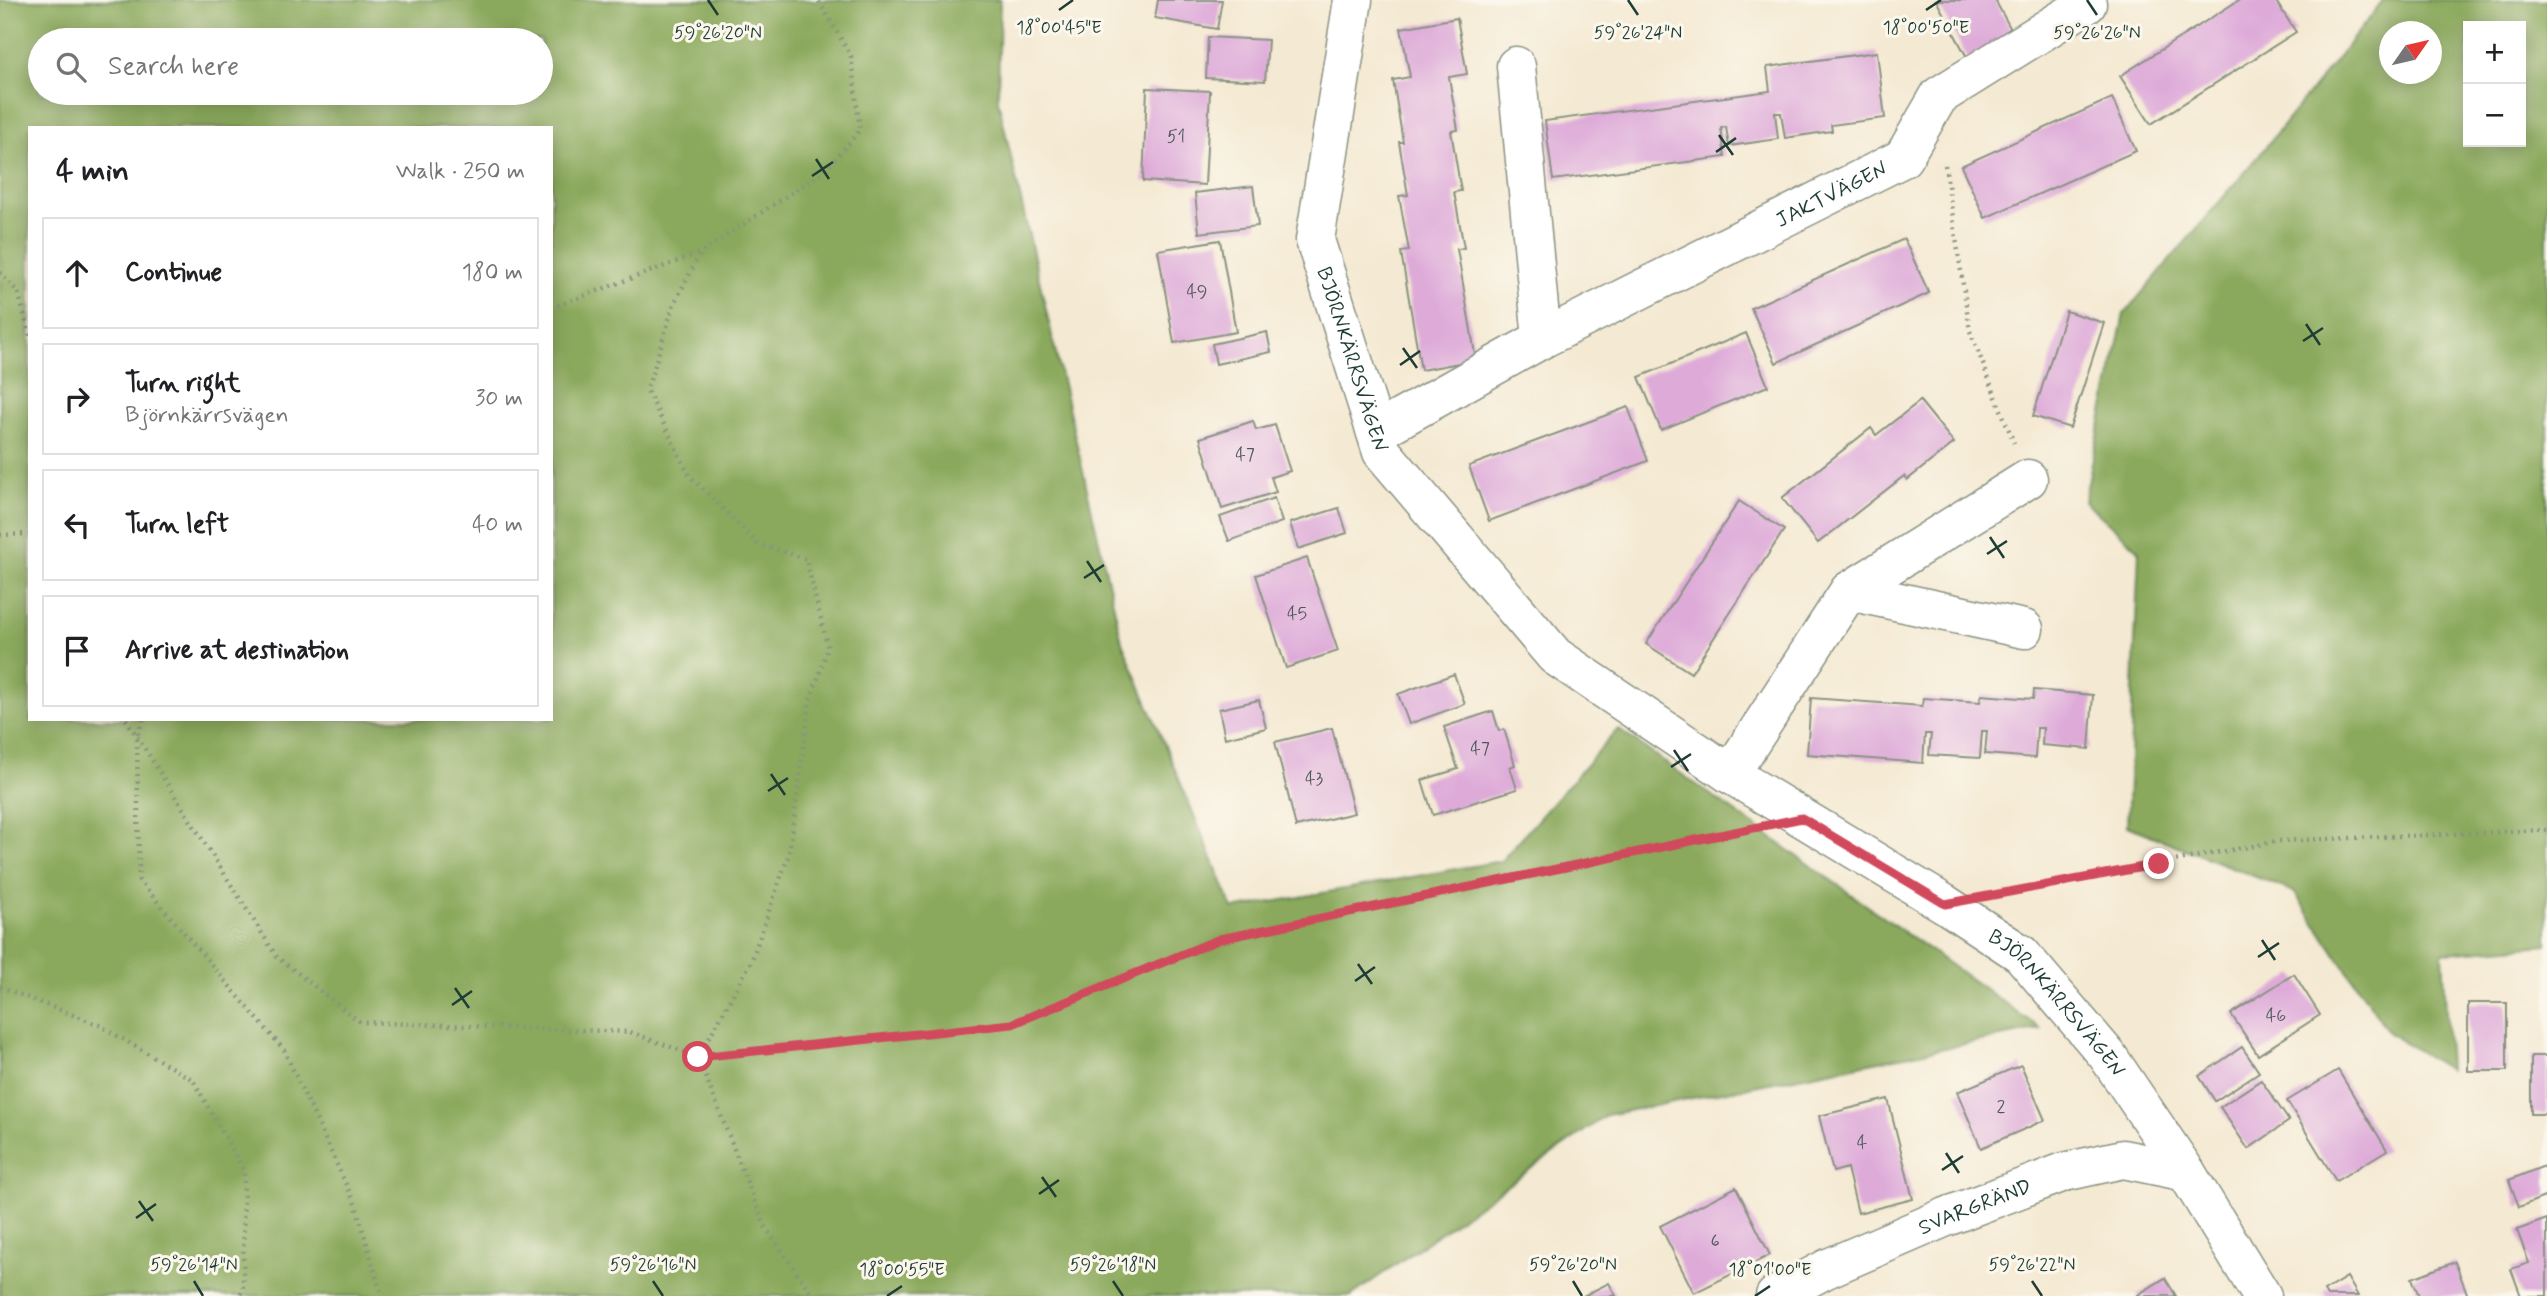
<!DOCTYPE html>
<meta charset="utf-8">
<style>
body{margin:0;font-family:Mynerve,sans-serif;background:#f2f2f2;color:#202124}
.controls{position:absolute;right:21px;top:21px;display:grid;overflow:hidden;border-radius:0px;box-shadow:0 4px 18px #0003}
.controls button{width:63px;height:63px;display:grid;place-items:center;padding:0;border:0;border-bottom:2px solid #e0e0e0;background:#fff;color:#202124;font:35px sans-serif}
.compass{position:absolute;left:2379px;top:21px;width:63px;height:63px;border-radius:50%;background:#fff;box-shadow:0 4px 18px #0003;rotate:56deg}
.stop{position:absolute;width:21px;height:21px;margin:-16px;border:5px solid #d1495b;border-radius:50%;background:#fff}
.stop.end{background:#d1495b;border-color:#fff;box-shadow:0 2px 7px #0008}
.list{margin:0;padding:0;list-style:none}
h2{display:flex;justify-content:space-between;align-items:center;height:91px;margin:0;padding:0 28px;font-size:30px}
h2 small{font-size:23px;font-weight:400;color:#757577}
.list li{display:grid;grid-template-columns:46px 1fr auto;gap:21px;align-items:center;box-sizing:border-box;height:112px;margin:0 14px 14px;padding:0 14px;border:2px solid #e0e0e0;border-radius:0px}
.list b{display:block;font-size:26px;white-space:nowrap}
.list p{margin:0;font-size:23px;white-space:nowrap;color:#757577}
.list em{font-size:23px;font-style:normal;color:#757577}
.icon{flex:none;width:38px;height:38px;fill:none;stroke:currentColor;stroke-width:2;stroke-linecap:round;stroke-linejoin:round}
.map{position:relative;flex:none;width:2547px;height:1296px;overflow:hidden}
.search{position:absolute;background:#fff;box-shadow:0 4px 18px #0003;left:28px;top:28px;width:525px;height:77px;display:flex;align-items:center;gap:18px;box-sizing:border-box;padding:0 24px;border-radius:38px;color:#757577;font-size:26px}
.panel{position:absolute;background:#fff;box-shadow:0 4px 18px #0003;left:28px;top:126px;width:525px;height:595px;border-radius:0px}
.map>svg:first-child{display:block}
</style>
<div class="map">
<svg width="2547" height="1296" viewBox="0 0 2547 1296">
<rect width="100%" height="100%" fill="#fbf7ec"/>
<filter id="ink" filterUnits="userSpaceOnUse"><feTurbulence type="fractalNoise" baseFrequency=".0143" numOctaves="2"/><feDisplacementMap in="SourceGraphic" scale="14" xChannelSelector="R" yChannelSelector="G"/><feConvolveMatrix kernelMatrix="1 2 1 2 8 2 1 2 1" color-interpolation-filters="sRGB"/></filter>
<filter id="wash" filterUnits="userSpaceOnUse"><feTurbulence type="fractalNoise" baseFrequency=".00686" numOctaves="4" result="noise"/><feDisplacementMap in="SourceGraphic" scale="28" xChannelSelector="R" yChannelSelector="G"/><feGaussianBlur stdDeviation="1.57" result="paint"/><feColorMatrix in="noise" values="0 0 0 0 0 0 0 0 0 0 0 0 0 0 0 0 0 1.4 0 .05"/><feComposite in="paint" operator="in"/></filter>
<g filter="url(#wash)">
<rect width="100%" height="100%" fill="#f4e9d2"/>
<!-- forest -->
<g fill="#8aa95c" stroke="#547348" stroke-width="2" fill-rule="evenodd">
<path d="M0,0H1000L998,100L1122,642L1233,909L1501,861L1618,729L2041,1029L1607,1115L1351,1296H0ZM40,40H541V93H40ZM30,128H551V719H30Z"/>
<path d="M2384,0H2547V945L2443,953L2449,1070L2389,1033L2294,892L2127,826L2139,550L2084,501L2124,314L2256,159ZM2468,26H2521V142H2468ZM2390,32H2432V74H2390Z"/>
</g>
<g id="blocks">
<!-- building -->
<g fill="#deabd9">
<polygon points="1158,0 1222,0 1217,29 1155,18"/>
<polygon points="1936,0 1995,0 2013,33 1968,59"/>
<polygon points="2239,0 2275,0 2296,32 2151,124 2120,76"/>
<polygon points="1457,18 1467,74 1449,77 1458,130 1451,131 1461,191 1454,192 1464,248 1457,249 1476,360 1421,370 1401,252 1409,251 1399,196 1408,195 1399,142 1403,142 1393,80 1410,77 1401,28"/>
<polygon points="1208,37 1268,40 1265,81 1206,78"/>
<polygon points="1877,52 1885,118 1831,125 1832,131 1785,138 1781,113 1775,113 1778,139 1729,146 1726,127 1721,128 1725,157 1553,180 1545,121 1770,91 1767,67"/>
<polygon points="1147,88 1210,91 1205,185 1143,181"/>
<polygon points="2112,98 2136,151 1985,218 1961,166"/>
<polygon points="1253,186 1258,226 1199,233 1195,193"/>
<polygon points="1904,239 1929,293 1776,363 1751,308"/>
<polygon points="1220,240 1236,332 1174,343 1158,250"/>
<polygon points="2066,311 2104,323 2070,428 2033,416"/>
<polygon points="1267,332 1271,352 1216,364 1212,344"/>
<polygon points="1746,333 1768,386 1661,430 1639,377"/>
<polygon points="1920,401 1954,443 1907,480 1904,476 1818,543 1782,498 1871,428 1876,435"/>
<polygon points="1628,407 1648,461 1489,521 1469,466"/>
<polygon points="1253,421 1256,430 1275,425 1290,471 1271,477 1276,492 1222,509 1200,438"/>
<polygon points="1274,498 1282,522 1229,541 1220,517"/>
<polygon points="1739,501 1784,530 1691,673 1646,644"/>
<polygon points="1339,508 1347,533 1298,549 1290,523"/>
<polygon points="1307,558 1338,651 1286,668 1256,575"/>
<polygon points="1454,674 1465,704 1409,724 1398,694"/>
<polygon points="2034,690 2093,695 2089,749 2042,745 2043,728 2037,728 2035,758 1985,754 1987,731 1982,731 1980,758 1929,755 1931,734 1925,734 1923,763 1807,754 1811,698 1922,706 1923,698 1980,702 1981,695 2033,699"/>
<polygon points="1259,700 1266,728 1225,738 1219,709"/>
<polygon points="1493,711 1499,731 1504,729 1515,765 1510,767 1517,789 1433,815 1422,780 1458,769 1444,727"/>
<polygon points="1332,728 1354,813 1296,827 1275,742"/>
<polygon points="2294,974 2320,1015 2258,1055 2231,1014"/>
<rect x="2468" y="1003" width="39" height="68"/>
<polygon points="2242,1047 2259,1072 2215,1101 2199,1076"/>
<rect x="2531" y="1056" width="16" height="58"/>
<polygon points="2021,1065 2045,1120 1981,1148 1957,1092"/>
<polygon points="2338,1070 2387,1150 2336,1181 2287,1101"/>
<polygon points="2261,1080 2289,1121 2248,1149 2220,1107"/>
<polygon points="1888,1099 1913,1199 1858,1213 1847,1168 1833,1172 1819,1116"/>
<polygon points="2547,1165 2547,1196 2519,1207 2509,1180"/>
<polygon points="1736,1187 1770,1255 1694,1293 1660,1226"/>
<polygon points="2547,1219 2547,1296 2521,1296 2511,1269 2529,1263 2517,1230"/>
<polygon points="2455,1262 2468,1296 2419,1296 2412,1278"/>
<polygon points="2347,1277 2358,1296 2327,1296 2324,1291"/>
<polygon points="2165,1278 2176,1296 2136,1296"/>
<polygon points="1609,1283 1616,1296 1583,1296"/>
</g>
</g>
</g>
<g filter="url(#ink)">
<use href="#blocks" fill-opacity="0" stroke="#8a9383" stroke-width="2"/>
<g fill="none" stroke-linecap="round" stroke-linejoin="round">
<defs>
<g id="minor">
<path id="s1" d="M1353,0L1315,240L1382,452L1555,656L1730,774L1945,904L2021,954L2107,1055L2186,1172L2262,1296"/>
<polyline points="1516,66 1542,339"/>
<path id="s2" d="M1376,432L1542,339L1903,158L1939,96L2087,4"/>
<polyline points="1849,591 2024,629"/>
<polyline points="1730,774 1849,591 2028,479"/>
<path id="s3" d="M1775,1296L1826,1269L1946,1217L2064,1172L2123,1159L2186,1172"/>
</g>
</defs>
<!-- minor casing -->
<use href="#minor" stroke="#8a9383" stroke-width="41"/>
<!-- path -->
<g stroke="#8a9383" stroke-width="4.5" stroke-dasharray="2 5" stroke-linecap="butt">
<polyline points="1945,165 1970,331 2014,443"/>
<polyline points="0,272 18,292 30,336"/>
<polyline points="551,308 700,253"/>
<polyline points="0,535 30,534"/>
<polyline points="126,719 277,957 360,1022 630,1032 698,1057 1012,1024 1220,939 1744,830"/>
<polyline points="143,719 137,736 139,880 284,1050 356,1206 382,1296"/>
<polyline points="2004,893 2279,841 2547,830"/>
<polyline points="0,987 99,1025 193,1080 244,1171 243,1290 239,1296"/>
<polyline points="699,1056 751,962 789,854 810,701 828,648 806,559 758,544 689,475 647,390 674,304 701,252 825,171 860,130 851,56 818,0"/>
<polyline points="698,1057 764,1225 813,1296"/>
</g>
<!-- minor -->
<use href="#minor" stroke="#fff" stroke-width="38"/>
</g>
</g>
<g fill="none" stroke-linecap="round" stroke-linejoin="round" filter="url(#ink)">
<!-- route -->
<polyline stroke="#d1495b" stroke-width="9" points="698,1057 1012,1024 1220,939 1802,818 1945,904 2159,864"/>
</g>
<!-- ticks -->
<path fill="none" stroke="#1f3d34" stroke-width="2.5" d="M708,0L718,15M1628,0L1638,15M2087,0L2097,15M1059,10L1073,0M1926,10L1941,0M1719,135L1733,155M1716,152L1736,138M816,159L829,179M812,176L833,162M2306,324L2320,345M2303,341L2323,328M1403,348L1417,368M1400,365L1420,351M1990,537L2004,558M1987,554L2007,541M1087,561L1101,582M1084,578L1104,565M1674,750L1688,771M1671,767L1691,754M771,774L785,795M768,791L788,778M2262,940L2275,960M2258,957L2279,943M1358,964L1372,984M1355,981L1375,967M455,988L469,1008M452,1005L472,991M1946,1153L1959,1173M1942,1170L1963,1156M1042,1177L1056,1197M1039,1194L1059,1180M139,1201L153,1221M136,1218L156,1204M194,1281L203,1296M653,1281L663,1296M1113,1281L1123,1296M1573,1281L1582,1296M2032,1281L2042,1296M887,1296L902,1286M1755,1296L1770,1286"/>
<g text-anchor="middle" stroke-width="6" stroke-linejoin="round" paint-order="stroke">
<!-- number labels -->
<g font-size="18" fill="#4f585d">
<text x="1176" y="142">51</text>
<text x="1197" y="297">49</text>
<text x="1245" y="460">47</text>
<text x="1297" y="619">45</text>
<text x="1480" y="754">47</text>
<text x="1314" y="784">43</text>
<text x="2276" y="1021">46</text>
<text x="2001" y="1112">2</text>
<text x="1862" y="1148">4</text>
<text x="1715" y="1246">6</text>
</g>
<!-- street labels -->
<g font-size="21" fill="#1f3d34" stroke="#fbf7ec">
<text dy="7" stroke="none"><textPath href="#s2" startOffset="514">JAKTVÄGEN</textPath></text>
<text dy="7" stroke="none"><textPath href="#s1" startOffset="368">BJÖRNKÄRRSVÄGEN</textPath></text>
<text dy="7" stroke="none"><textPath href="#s1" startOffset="1346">BJÖRNKÄRRSVÄGEN</textPath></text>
<text dy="7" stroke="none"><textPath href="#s3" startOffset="219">SVARGRÄND</textPath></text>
</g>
</g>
<g font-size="18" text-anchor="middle" fill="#1f3d34" stroke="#fbf7ec" stroke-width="6" stroke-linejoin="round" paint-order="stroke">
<text x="1926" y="33">18°00'50"E</text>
<text x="1059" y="33">18°00'45"E</text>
<text x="718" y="38">59°26'20"N</text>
<text x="1638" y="38">59°26'24"N</text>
<text x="2097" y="38">59°26'26"N</text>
<text x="194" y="1270">59°26'14"N</text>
<text x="653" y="1270">59°26'16"N</text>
<text x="1113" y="1270">59°26'18"N</text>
<text x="1573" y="1270">59°26'20"N</text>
<text x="2032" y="1270">59°26'22"N</text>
<text x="902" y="1275">18°00'55"E</text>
<text x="1770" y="1275">18°01'00"E</text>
</g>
</svg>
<div class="controls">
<button>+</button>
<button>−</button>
</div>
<svg class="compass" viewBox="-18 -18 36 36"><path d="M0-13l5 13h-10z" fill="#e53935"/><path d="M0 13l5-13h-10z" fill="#757577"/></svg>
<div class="stop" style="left:698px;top:1057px"></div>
<div class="stop end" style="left:2159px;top:864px"></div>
<div class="search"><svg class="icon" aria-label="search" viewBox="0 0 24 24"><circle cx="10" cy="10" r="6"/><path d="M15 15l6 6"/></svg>Search here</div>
<section class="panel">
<h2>4 min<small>Walk · 250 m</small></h2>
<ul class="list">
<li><svg class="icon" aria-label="ahead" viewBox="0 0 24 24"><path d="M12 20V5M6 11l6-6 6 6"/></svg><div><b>Continue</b></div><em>180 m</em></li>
<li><svg class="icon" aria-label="right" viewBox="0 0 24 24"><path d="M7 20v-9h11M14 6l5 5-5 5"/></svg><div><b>Turn right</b><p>Björnkärrsvägen</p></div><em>30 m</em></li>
<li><svg class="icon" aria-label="left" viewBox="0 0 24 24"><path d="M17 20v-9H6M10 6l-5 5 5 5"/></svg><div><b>Turn left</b></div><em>40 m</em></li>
<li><svg class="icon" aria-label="arrive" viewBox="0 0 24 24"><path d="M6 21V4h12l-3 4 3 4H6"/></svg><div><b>Arrive at destination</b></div></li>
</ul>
</section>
</div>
